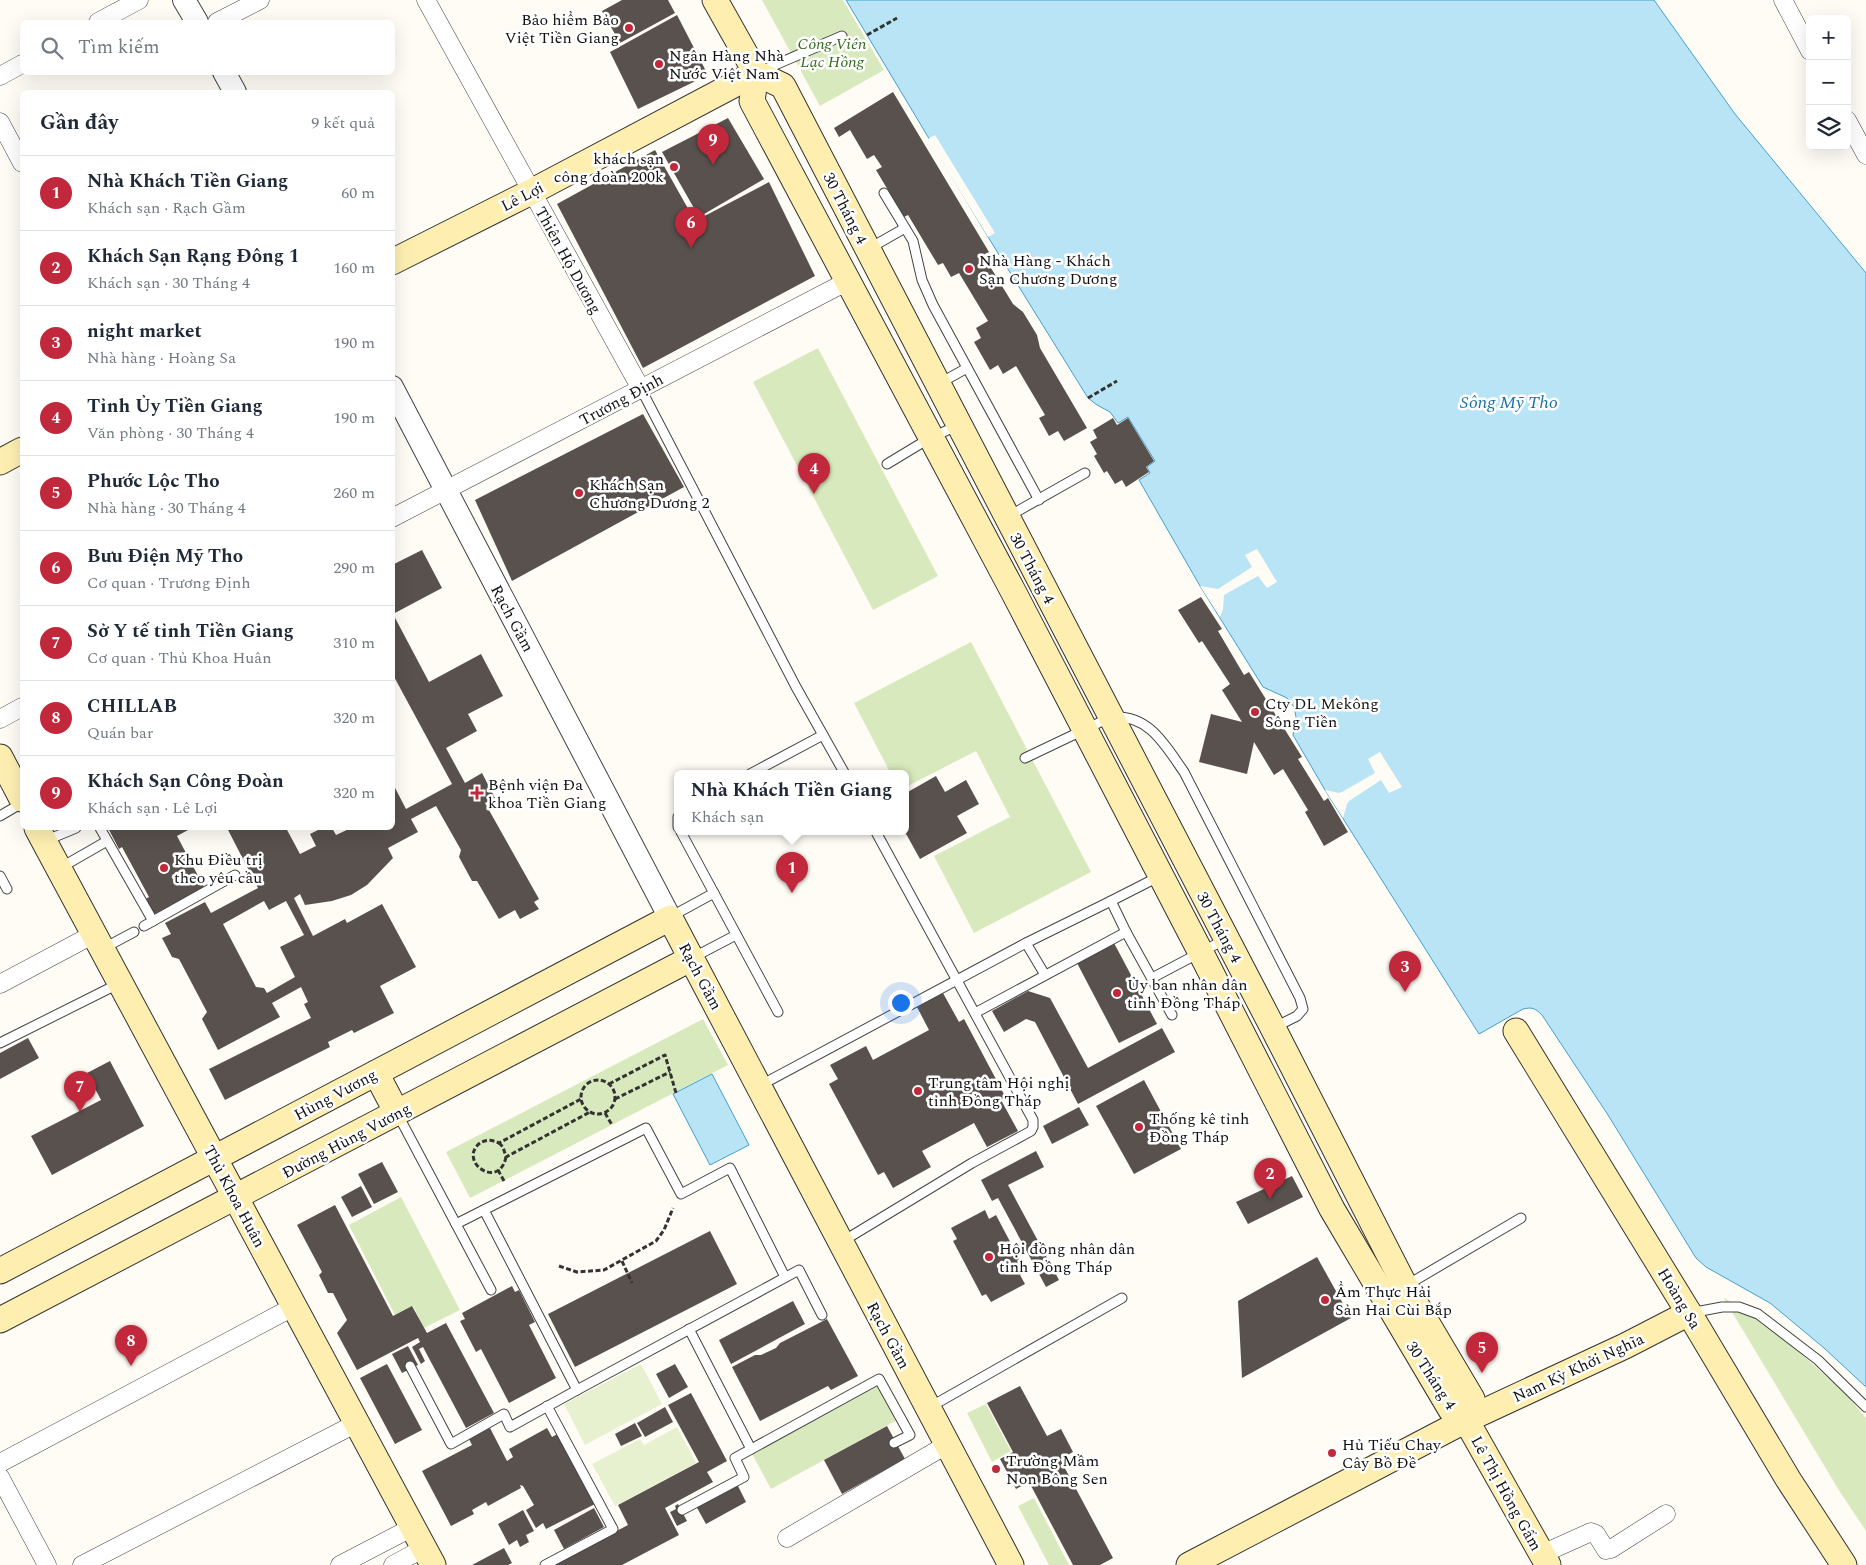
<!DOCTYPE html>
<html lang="vi">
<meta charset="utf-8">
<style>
body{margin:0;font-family:Spectral,serif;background:#f6f6f7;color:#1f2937}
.controls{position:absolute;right:15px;top:15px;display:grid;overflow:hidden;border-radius:8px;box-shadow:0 5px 20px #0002}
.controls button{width:45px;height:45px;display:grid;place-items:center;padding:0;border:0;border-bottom:1px solid #e0e1e3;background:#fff;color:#1f2937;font:25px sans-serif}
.you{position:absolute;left:900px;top:1002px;width:18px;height:18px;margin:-12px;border:4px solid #fff;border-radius:50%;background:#1a73e8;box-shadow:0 0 0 8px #1a73e833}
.badge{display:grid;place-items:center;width:32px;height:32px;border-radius:50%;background:#c1283c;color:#fff;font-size:16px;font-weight:700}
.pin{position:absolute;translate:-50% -41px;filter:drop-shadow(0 1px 2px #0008)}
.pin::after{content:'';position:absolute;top:26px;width:18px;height:15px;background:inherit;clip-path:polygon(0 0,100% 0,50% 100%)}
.popup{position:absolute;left:674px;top:770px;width:235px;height:65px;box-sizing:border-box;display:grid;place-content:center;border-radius:8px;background:#fff;filter:drop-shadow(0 1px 4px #0005);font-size:16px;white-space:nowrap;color:#747a83}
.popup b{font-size:19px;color:#1f2937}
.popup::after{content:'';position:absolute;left:50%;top:100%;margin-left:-10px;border:10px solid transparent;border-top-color:#fff}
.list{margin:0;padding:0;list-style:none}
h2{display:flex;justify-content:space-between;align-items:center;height:65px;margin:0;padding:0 20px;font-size:21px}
h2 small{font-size:16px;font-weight:400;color:#747a83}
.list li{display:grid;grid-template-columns:32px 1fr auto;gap:15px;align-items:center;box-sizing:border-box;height:75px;padding:0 20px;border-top:1px solid #e0e1e3}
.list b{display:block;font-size:19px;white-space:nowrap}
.list p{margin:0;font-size:16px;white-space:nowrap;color:#747a83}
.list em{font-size:16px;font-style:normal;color:#747a83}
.icon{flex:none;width:28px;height:28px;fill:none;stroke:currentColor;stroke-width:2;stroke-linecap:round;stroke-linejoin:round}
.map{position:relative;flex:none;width:1866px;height:1565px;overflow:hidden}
.search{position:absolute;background:#fff;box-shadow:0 5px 20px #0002;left:20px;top:20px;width:375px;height:55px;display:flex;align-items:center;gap:12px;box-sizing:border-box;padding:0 18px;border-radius:8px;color:#747a83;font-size:19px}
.panel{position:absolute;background:#fff;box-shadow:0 5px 20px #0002;left:20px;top:90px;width:375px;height:740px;border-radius:8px}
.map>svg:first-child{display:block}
</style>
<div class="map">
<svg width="1866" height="1565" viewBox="0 0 1866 1565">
<rect width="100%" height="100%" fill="#fffcf5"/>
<!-- green -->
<g fill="#d8eabd">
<polygon points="762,0 843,0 884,70 820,106"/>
<polygon points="818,348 938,576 873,610 753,382"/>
<polygon points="971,642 1091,872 974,933 934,856 1010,817 976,751 906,787 906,774 891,774 854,703"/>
<polygon points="703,1019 728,1065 470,1198 446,1152"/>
<polygon points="401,1197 460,1310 424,1328 413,1306 395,1315 349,1225"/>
<polygon points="1723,1297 1780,1335 1845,1393 1866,1418 1866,1531 1840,1492"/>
<polygon points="876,1381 897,1420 771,1489 750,1450"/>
<polygon points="986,1404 1011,1451 992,1462 967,1413"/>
<polygon points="1034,1498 1069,1565 1049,1565 1018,1506"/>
</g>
<!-- pitch -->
<g fill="#e8f1cf">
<polygon points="641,1364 662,1404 585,1445 564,1404"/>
<polygon points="677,1427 696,1463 615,1506 592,1464 640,1439 644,1445"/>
</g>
<!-- water -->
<g fill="#b9e4f6" stroke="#41a0cd">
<path d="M846,0H1654L1735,114L1866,273V1387L1824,1348L1770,1303L1706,1267L1696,1258L1608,1115L1542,1015C1535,1008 1532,1007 1523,1009L1479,1034L1325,790L1293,735L1296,717L1294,707L1287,698L1263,687L1200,586L1139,480L1150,473L1147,467L1155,461L1128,417L1118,423L1110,412L1097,405L1088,398L988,237Z"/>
<polygon points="712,1074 749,1145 710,1165 673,1094"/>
</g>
<!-- pier -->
<g fill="#fffcf5">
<polygon points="935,135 995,233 988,237 928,139"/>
<polygon points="1257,549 1277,582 1267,588 1258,576 1224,595 1223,609 1220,617 1200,586 1218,589 1252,567 1245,555"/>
<polygon points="1380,752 1402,787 1389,793 1381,780 1349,801 1347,804 1343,818 1325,790 1339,793 1342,792 1375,773 1368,759"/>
</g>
<!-- building -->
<g fill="#59514d" fill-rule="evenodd">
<polygon points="622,0 668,0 675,13 620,43 602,11"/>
<polygon points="677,15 708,75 638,109 610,52"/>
<polygon points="893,92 989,252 983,255 1013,304 1023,312 1037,335 1040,348 1087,428 1064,441 1058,431 1049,436 1039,418 1045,415 1016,366 1003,374 998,365 990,370 974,342 981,338 976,328 988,321 959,273 951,277 943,263 938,265 908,215 904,217 876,170 882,167 874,155 867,159 850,130 839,137 834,128"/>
<polygon points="728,118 764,179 699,217 662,152"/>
<polygon points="655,150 695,221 769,182 815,276 643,368 557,204"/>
<polygon points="643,414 684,487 512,581 475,500"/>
<polygon points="1113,418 1117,425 1128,418 1154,461 1146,467 1149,472 1126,487 1122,480 1115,484 1107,471 1104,473 1094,456 1097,454 1090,442 1097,438 1093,430"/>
<path d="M422,550L442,588L393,614L429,682L481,654L503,696L468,714L477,731L446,748L465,783L482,773L495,798L485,803L539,899L534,902L539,909L520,919L515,910L499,919L477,881H472L459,857L461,850L436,806L411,819L418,832L388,848L393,858L367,885L351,895L332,901L305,905L300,894L294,898L313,936L345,919L347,923L382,904L416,967L380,986L394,1013L354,1033L352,1030L328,1042L330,1047L225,1100L209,1069L311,1018L304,1004L308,1002L301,987L272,1003L280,1017L218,1050L202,1019L207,1012L179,959L172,957L162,938L171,934L165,923L205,902L211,913L258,888L227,828H286L300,854L316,846L310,834L322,828H332L336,835L351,828H392V782L406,809L452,784L392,673V565ZM264,901L269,910L286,901L304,935L280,947L295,977L267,993L264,988L256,987L223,924Z"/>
<polygon points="1201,597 1222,629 1218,631 1244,675 1249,672 1302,757 1298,759 1324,801 1328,798 1348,832 1324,846 1305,812 1308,810 1283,769 1274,775 1254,742 1247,774 1199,762 1211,714 1242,722 1222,690 1230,684 1202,641 1199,643 1178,610"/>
<polygon points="936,776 945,792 966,780 979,804 957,816 967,833 920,859 905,832 906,793"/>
<polygon points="108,828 189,828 190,829 177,836 204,887 153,915 144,900 149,897 122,847 119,849"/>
<polygon points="1114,943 1157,1024 1119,1043 1077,963"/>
<polygon points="1028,991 1050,998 1088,1068 1162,1028 1175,1052 1078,1104 1035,1022 1026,1019 1004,1032 992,1011"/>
<polygon points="943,993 959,1022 964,1019 1006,1098 1001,1100 1018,1131 987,1147 974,1123 922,1151 931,1167 893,1188 884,1172 878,1175 829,1084 838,1079 830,1065 866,1046 873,1060 929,1030 917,1007"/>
<polygon points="28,1038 39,1058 0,1079 0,1053"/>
<polygon points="110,1061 144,1126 52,1175 31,1136 101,1100 87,1073"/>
<polygon points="1144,1080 1181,1149 1134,1174 1096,1106"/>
<polygon points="1079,1107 1089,1125 1052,1144 1043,1126"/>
<polygon points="1036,1151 1044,1167 1008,1185 1059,1280 1046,1287 998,1198 992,1201 981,1180"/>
<polygon points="382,1162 398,1192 374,1204 358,1174"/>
<polygon points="1292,1176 1303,1197 1248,1224 1236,1202"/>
<polygon points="361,1186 372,1207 352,1217 341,1197"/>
<polygon points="335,1205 393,1316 412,1306 427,1333 446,1323 494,1413 466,1428 423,1347 419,1349 425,1361 421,1364 412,1347 420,1342 418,1338 357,1370 337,1333 347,1320 333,1293 328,1293 319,1275 322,1272 297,1225"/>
<polygon points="985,1210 989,1219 996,1215 1026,1272 1020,1275 1025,1284 991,1302 986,1294 982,1296 953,1241 957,1239 951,1228"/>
<polygon points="710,1231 737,1284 575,1367 548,1314"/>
<polygon points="1317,1257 1351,1318 1242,1378 1238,1301"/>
<polygon points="512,1286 515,1292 519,1290 535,1322 529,1325 556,1378 509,1403 481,1349 476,1352 460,1321 465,1319 462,1313"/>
<polygon points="793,1301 805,1324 731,1364 719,1340"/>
<polygon points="827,1319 858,1376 831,1390 828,1386 760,1421 732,1367 755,1355 761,1355 776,1348 780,1343"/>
<polygon points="408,1346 418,1365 402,1373 392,1354"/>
<polygon points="387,1364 422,1430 395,1444 360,1378"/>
<polygon points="675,1364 688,1387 669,1398 656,1374"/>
<polygon points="1020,1386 1047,1436 1061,1429 1073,1452 1060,1459 1113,1558 1100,1565 1073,1565 1029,1482 1016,1489 1000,1459 1013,1452 987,1403"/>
<polygon points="691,1393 727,1461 707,1472 713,1482 665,1508 679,1535 622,1565 552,1565 628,1525 618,1505 699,1462 668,1405"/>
<polygon points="665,1407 673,1422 645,1437 637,1423"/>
<polygon points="635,1423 642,1436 621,1446 615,1434"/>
<polygon points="887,1426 905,1459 842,1494 824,1460"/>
<polygon points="490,1428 507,1461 513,1457 509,1449 547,1428 552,1437 561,1432 574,1456 571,1460 582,1481 589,1477 599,1495 592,1498 595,1504 546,1529 543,1523 536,1528 526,1510 534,1505 523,1486 520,1485 521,1488 488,1506 486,1502 472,1510 474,1514 451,1526 422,1471 472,1445 469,1439"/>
<polygon points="737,1484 746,1502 706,1524 696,1506"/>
<polygon points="678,1504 687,1521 677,1526 670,1512 676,1509 675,1506"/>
<polygon points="594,1508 604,1527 564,1549 554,1530"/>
<polygon points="523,1510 534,1531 526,1535 529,1542 520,1547 517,1540 509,1545 498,1524"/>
<polygon points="504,1548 512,1563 508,1565 472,1565"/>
</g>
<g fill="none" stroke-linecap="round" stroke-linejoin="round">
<defs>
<g id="service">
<polyline points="761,71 842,36"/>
<polyline points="884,193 913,241 922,280 933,305 1039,500"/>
<polyline points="870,248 905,228"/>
<polyline points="940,383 967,368"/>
<polyline points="641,389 796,687 845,774"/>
<polyline points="887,464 930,438 959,425"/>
<polyline points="1009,516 1085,473"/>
<path d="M1025,758L1111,717C1149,714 1165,745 1184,772L1300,998L1303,1009L1297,1016L1275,1027"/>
<polyline points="750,774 823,735"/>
<polyline points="0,816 22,803"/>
<polyline points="678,817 678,827"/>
<polyline points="100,828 153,921"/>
<polyline points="681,832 778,1012"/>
<polyline points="47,840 76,828"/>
<polyline points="60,868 107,841"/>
<polyline points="0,876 7,889"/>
<polyline points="1111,901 1160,876"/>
<polyline points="670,917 714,893"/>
<polyline points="144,926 235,875"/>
<polyline points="1026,943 1045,975"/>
<polyline points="104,948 134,932"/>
<polyline points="694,957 736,935"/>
<polyline points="1152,978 1224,940"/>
<polyline points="975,1013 1126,932 1172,1015"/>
<polyline points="0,1043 120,983"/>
<polyline points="759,1086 1026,943 1111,901 1126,932"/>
<polyline points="397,1113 491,1290"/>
<polyline points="484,1210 577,1390 799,1270 822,1315"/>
<polyline points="456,1224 646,1128 681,1194 730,1168 785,1277"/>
<polyline points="843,1241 972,1163 1031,1131 1033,1127 1033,1120 876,832"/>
<polyline points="1407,1285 1521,1218"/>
<polyline points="1690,1313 1722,1307 1739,1307 1758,1314 1818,1360 1866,1407"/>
<polyline points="689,1329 751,1449"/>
<polyline points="410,1366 451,1444 504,1414 510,1427 577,1390"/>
<polyline points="930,1407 1122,1298"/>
<polyline points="682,1510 744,1477 735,1458 879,1379 910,1435 894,1443"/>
<polyline points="545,1565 613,1529 547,1406"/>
</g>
<g id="minor">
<polyline points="426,0 641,389"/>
<polyline points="1783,0 1810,51"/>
<polyline points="98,22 139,0"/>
<polyline points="217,22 260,0"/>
<polyline points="0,76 22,64"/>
<polyline points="1847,120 1866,155"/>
<polyline points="0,122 22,163"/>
<polyline points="392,518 848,281"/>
<polyline points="0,719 22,707"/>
<polyline points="0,984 94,934"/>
<polyline points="0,1463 293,1307"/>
<polyline points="0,1477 47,1565"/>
<polyline points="787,1538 948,1444"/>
<polyline points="1542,1554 1591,1532 1596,1534 1606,1550 1611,1549 1666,1514"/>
<polyline points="82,1565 357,1423"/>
<polyline points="340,1565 413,1527"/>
<polyline points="393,1565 424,1548"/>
</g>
<g id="tertiary">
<polyline points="184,0 197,22"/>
<polyline points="224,72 235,92"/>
<polyline points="392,387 670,918"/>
</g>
<g id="secondary">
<polyline points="715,0 756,73 783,86 1273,1028 1405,1286 1472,1399 1466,1420"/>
<polyline points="756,73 752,101 1014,593 1200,951 1332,1209 1451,1410 1466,1420 1548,1565"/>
<polyline points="392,262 531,192 756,73"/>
<polyline points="0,462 22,450"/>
<polyline points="0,757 22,799"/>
<polyline points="37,828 433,1565"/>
<polyline points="1516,1031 1689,1313 1788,1479 1844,1565"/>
<polyline points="376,1073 397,1113"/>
<polyline points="0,1271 670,918 1011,1565"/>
<polyline points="0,1320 692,958"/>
<polyline points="1189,1565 1466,1420 1625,1346 1689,1313"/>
</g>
</defs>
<!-- service casing -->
<use href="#service" stroke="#444" stroke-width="11"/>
<!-- minor casing -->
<use href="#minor" stroke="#444" stroke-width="19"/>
<!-- tertiary casing -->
<use href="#tertiary" stroke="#444" stroke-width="24"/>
<!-- secondary casing -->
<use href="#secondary" stroke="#333" stroke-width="27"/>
<!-- path -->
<g stroke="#333" stroke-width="3" stroke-dasharray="5 2.5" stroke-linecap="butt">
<polyline points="867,35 897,18"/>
<polyline points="1088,398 1117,381"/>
<circle cx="598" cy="1097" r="17"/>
<polyline points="609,1084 665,1055 676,1093"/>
<polyline points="615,1099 670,1072"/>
<polyline points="605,1113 612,1125"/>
<polyline points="499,1143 503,1147 506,1157 590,1112"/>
<path d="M506,1157C499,1191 457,1161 480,1143C486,1139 493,1140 499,1143L581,1099"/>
<polyline points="498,1170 504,1181"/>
<polyline points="622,1261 632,1283"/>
<polyline points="559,1266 577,1272 604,1270 656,1241 664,1230 673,1208"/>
</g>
<!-- service -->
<use href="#service" stroke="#fff" stroke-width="9"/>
<!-- minor -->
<use href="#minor" stroke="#fff" stroke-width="18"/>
<!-- tertiary -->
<use href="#tertiary" stroke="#fff" stroke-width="22"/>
<!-- secondary -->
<use href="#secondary" stroke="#feefb1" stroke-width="25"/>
</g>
<!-- markers -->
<g fill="#c1283c" stroke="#fff" stroke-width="2">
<circle cx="629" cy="28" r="5"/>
<circle cx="659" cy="64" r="5"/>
<circle cx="674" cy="167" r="5"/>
<circle cx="969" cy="269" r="5"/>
<circle cx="579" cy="493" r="5"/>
<circle cx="1255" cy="712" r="5"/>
<path d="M474.5 785.5h5v5h5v5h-5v5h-5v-5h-5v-5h5z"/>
<circle cx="164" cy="868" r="5"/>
<circle cx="1117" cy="993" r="5"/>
<circle cx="918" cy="1091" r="5"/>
<circle cx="1139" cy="1127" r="5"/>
<circle cx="989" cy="1257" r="5"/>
<circle cx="1325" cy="1300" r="5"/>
<circle cx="1332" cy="1453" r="5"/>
<circle cx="996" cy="1469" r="5"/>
</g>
<g text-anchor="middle" stroke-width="5" stroke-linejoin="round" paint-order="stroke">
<!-- poi labels -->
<g font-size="16" fill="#111" stroke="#fff" text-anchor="start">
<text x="619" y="25" text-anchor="end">Bảo hiểm Bảo<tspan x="619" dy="18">Việt Tiền Giang</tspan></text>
<text x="669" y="61">Ngân Hàng Nhà<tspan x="669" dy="18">Nước Việt Nam</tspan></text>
<text x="664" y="164" text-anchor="end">khách sạn<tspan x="664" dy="18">công đoàn 200k</tspan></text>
<text x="979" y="266">Nhà Hàng - Khách<tspan x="979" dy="18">Sạn Chương Dương</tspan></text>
<text x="589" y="490">Khách Sạn<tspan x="589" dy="18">Chương Dương 2</tspan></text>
<text x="1265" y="709">Cty DL Mekông<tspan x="1265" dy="18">Sông Tiền</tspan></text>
<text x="488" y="790">Bệnh viện Đa<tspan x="488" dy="18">khoa Tiền Giang</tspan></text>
<text x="174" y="865">Khu Điều trị<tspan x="174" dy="18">theo yêu cầu</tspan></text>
<text x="1127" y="990">Ủy ban nhân dân<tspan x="1127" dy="18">tỉnh Đồng Tháp</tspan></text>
<text x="928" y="1088">Trung tâm Hội nghị<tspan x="928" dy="18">tỉnh Đồng Tháp</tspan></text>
<text x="1149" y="1124">Thống kê tỉnh<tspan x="1149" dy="18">Đồng Tháp</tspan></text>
<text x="999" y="1254">Hội đồng nhân dân<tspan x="999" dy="18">tỉnh Đồng Tháp</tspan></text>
<text x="1335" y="1297">Ẩm Thực Hải<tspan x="1335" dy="18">Sản Hai Cùi Bắp</tspan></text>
<text x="1342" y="1450">Hủ Tiếu Chay<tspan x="1342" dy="18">Cây Bồ Đề</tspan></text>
<text x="1006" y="1466">Trường Mầm<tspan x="1006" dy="18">Non Bông Sen</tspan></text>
</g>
<!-- park labels -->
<g font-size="16" font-style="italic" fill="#356920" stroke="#fff">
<text x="832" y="49">Công Viên<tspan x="832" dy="18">Lạc Hồng</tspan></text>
</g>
<!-- street labels -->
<g font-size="16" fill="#111" stroke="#fff">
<text transform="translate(522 196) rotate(-27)" y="6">Lê Lợi</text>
<text transform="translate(846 208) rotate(63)" y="6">30 Tháng 4</text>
<text transform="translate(569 260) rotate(61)" y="6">Thiên Hộ Dương</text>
<text transform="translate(621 399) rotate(-28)" y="6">Trương Định</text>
<text transform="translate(1033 568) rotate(62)" y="6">30 Tháng 4</text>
<text transform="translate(513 618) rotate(62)" y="6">Rạch Gầm</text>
<text transform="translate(1220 927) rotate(62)" y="6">30 Tháng 4</text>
<text transform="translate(701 976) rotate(62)" y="6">Rạch Gầm</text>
<text transform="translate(335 1094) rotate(-28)" y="6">Hùng Vương</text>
<text transform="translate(346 1140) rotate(-28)" y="6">Đường Hùng Vương</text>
<text transform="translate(235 1196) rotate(62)" y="6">Thủ Khoa Huân</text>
<text transform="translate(1680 1298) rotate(59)" y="6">Hoàng Sa</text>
<text transform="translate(889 1335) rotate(62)" y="6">Rạch Gầm</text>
<text transform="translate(1578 1367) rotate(-25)" y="6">Nam Kỳ Khởi Nghĩa</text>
<text transform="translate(1432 1375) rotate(57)" y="6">30 Tháng 4</text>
<text transform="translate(1507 1493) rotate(61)" y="6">Lê Thị Hồng Gấm</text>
</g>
<!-- water labels -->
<g font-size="18" font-style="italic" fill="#1972a3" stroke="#fff">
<text x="1509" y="408">Sông Mỹ Tho</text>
</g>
</g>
</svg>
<div class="controls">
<button>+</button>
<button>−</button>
<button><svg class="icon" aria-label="layers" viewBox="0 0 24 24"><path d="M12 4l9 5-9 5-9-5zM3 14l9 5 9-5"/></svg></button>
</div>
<div class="you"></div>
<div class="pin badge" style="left:792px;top:893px">1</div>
<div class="popup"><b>Nhà Khách Tiền Giang</b>Khách sạn</div>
<div class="pin badge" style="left:1270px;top:1199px">2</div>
<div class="pin badge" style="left:1405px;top:992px">3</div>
<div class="pin badge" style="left:814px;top:494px">4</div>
<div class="pin badge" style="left:1482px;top:1373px">5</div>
<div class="pin badge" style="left:691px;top:248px">6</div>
<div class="pin badge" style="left:80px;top:1112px">7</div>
<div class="pin badge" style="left:131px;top:1366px">8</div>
<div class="pin badge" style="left:713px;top:165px">9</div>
<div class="search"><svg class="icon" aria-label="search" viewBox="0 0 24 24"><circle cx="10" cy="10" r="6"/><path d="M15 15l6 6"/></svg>Tìm kiếm</div>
<section class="panel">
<h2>Gần đây<small>9 kết quả</small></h2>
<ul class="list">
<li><span class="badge">1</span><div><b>Nhà Khách Tiền Giang</b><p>Khách sạn · Rạch Gầm</p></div><em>60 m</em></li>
<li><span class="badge">2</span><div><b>Khách Sạn Rạng Đông 1</b><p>Khách sạn · 30 Tháng 4</p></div><em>160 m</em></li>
<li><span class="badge">3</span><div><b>night market</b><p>Nhà hàng · Hoàng Sa</p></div><em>190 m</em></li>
<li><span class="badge">4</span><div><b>Tỉnh Ủy Tiền Giang</b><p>Văn phòng · 30 Tháng 4</p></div><em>190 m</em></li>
<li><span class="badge">5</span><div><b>Phước Lộc Tho</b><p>Nhà hàng · 30 Tháng 4</p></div><em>260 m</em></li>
<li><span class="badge">6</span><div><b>Bưu Điện Mỹ Tho</b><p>Cơ quan · Trương Định</p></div><em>290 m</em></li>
<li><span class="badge">7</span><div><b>Sở Y tế tỉnh Tiền Giang</b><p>Cơ quan · Thủ Khoa Huân</p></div><em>310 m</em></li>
<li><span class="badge">8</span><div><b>CHILLAB</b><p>Quán bar</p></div><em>320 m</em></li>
<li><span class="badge">9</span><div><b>Khách Sạn Công Đoàn</b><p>Khách sạn · Lê Lợi</p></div><em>320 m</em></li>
</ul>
</section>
</div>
